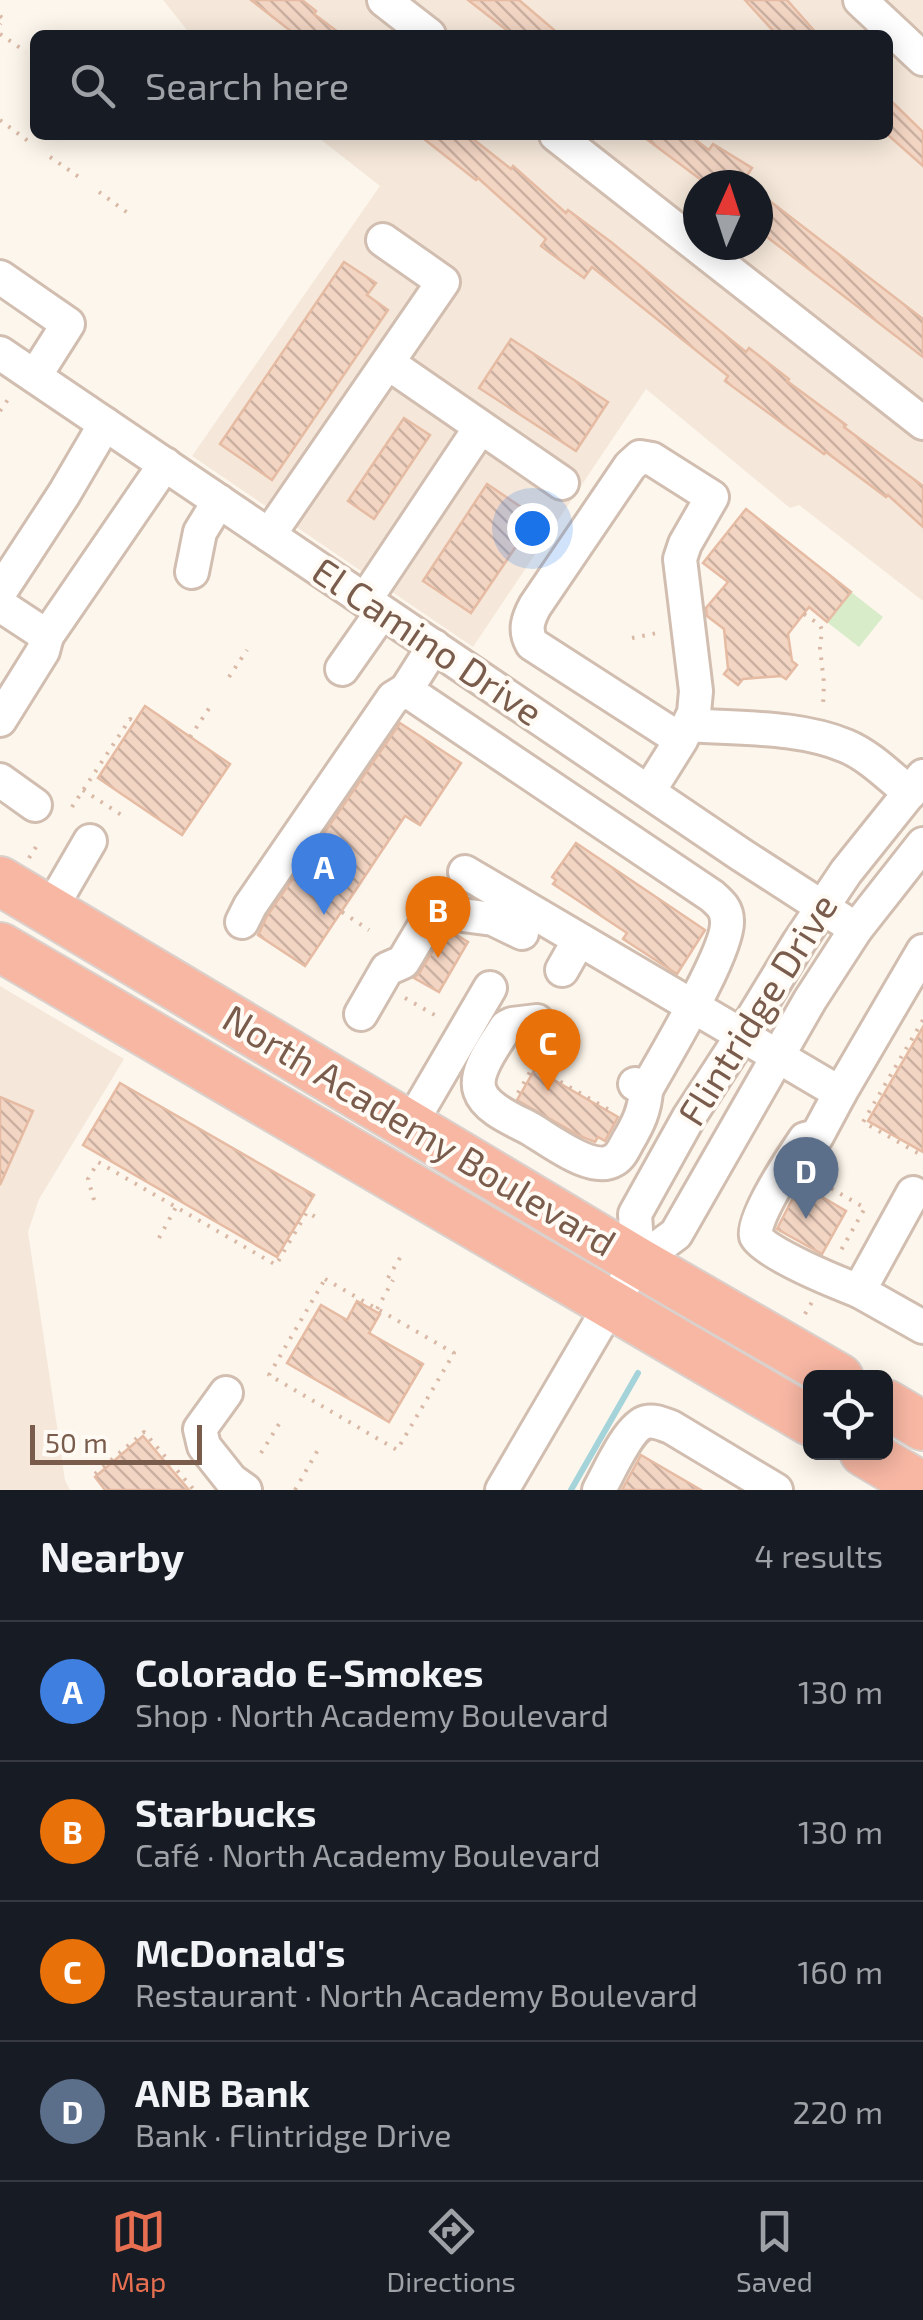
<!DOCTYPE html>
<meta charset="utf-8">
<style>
body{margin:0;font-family:"Exo 2",sans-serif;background:#20242c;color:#f1f3f6}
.controls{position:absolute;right:30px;bottom:30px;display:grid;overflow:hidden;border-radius:15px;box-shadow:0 5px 25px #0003}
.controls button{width:90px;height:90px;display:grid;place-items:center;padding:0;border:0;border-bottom:2px solid #363941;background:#171b24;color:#f1f3f6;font:50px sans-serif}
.compass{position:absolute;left:683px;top:170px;width:90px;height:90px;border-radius:50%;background:#171b24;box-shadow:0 5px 25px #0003;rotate:3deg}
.scale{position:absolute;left:30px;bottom:25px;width:172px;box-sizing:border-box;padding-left:10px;border:5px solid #7a5c4d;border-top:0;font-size:28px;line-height:35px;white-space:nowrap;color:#7a5c4d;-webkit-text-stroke:8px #fffaf3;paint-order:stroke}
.you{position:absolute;left:532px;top:528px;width:35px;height:35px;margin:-25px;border:8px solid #fff;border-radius:50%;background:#1a73e8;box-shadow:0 0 0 15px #1a73e833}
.badge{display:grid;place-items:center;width:65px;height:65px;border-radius:50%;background:#e76f51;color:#fff;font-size:32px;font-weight:700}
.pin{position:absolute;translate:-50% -82px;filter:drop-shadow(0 2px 5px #0008)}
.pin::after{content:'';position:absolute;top:52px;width:35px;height:30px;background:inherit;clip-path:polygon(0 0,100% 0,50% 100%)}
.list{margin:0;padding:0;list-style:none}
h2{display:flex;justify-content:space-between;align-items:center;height:130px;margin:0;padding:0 40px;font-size:42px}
h2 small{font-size:32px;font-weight:400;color:#9ea1a6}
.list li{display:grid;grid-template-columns:65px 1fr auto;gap:30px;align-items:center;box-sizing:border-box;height:140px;padding:0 40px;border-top:2px solid #363941}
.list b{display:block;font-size:38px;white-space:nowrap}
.list p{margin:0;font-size:32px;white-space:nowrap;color:#9ea1a6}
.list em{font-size:32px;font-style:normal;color:#9ea1a6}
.icon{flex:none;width:55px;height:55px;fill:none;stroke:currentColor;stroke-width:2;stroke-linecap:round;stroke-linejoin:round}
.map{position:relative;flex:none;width:923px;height:1490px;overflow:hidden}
.search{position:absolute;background:#171b24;box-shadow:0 5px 25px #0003;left:30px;right:30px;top:30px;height:110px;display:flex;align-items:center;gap:25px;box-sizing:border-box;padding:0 35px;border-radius:15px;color:#9ea1a6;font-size:38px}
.sheet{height:690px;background:#171b24}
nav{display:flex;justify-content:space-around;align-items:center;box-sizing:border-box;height:140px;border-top:2px solid #363941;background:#171b24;font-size:28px;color:#9ea1a6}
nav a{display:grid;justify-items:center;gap:5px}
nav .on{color:#e76f51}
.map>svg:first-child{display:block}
</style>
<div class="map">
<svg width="923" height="1490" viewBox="0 0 923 1490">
<defs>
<pattern id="building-back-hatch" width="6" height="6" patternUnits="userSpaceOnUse" patternTransform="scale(2.5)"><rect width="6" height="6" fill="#f3d5c3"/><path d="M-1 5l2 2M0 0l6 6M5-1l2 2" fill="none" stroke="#cab0a1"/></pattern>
</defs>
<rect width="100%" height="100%" fill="#fdf6ec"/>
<!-- residential -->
<g fill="#f5e8da" fill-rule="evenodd">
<path d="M163,0H923V601L799,505L790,508L646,389L473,647L192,456L380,186L315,135H888V35H191ZM698,185H758V245H698Z"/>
<polygon points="0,986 124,1059 39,1199 28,1232 65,1480 70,1490 0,1490"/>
</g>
<!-- park -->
<polygon fill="#d8ecc9" points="851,592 883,617 859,647 827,622"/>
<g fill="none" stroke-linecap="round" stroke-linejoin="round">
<!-- stream -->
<polyline stroke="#a5d3da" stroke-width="6" points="571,1490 638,1373"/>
</g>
<!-- building -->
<g fill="url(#building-back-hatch)" stroke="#e6bba3" stroke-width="2.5">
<polygon points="251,0 302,0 316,11 314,14 342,35 296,35"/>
<polygon points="468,0 519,0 560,35 513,35"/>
<polygon points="745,0 787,0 818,35 777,35"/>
<polygon points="888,98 923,132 923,166 888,135"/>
<polygon points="419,135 468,135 511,169 513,166 566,213 568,210 611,242 746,352 749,348 789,379 787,381 846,425 844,427 923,486 923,527 888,495 886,497 826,452 824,454 725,381 728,376 592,267 584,278 541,246 546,239 478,178 476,180"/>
<polygon points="641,135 689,135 709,150 713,144 752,168 741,185 708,185"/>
<polygon points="758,192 923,319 923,357 758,230"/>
<polygon points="344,262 376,283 367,295 388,310 272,480 220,444"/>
<polygon points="511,339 608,402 576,451 479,388"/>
<polygon points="404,418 430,435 374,519 348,501"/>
<polygon points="487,484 536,517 471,613 423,581"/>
<polygon points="746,509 851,592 827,622 809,607 788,634 792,661 797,665 786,679 781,676 743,679 738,685 724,674 728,669 724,629 707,616 706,608 728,582 703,563"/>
<polygon points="145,706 230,764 182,835 98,778"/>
<polygon points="400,723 461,763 420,825 405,816 305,966 258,935 260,931 267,916"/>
<polygon points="576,843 705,930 677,974 623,939 627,933 553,884 556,880 552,877"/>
<polygon points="443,934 455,934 468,942 439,992 414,978 420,972"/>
<polygon points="923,1027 923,1152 868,1121"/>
<polygon points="535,1069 618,1117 605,1141 598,1137 595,1142 580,1136 517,1100"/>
<polygon points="120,1083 314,1195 277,1257 83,1145"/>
<polygon points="0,1097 33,1111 0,1185"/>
<polygon points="800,1184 846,1211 822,1254 777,1229"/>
<polygon points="357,1301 380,1314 369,1333 423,1364 389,1422 287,1363 321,1305 347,1320"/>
<polygon points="143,1436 189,1490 105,1490 95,1477"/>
<polygon points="641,1455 701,1490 622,1490"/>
</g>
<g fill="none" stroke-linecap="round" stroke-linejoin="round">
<defs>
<g id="minor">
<polyline points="384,0 429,35"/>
<polyline points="860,0 923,59"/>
<polyline points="556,135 923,423"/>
<polyline points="0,277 68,324 35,376"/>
<polyline points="0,353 740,854 856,929"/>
<polyline points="388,363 562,483"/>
<polyline points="269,535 443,282 383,240"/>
<polyline points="192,572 200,532 219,501"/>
<polyline points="0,592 64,494 105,424"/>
<polyline points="365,600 480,428"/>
<polyline points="0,605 47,636 165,464"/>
<polyline points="342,669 382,612"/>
<path d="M406,690L712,896C720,903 727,909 727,921C729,951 663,1059 646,1090L635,1084"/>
<polyline points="0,720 43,651 47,636"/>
<path d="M689,725C740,729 798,726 846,746C870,756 890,777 910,793"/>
<polyline points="0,780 35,805"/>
<path d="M649,791L681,740L532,644C524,630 528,619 535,606L630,466L640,457L652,459L712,497L685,544L680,559L696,691L694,713L681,740"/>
<path d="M465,872L840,1093L817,1136L805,1139C794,1155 751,1220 756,1236C761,1252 841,1284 859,1291"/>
<polyline points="50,910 90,841"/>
<polyline points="242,922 250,906 393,698 406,690 434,646"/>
<polyline points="562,970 579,940"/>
<polyline points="361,1014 387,969 403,962 428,920 436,914 447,913 493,919 522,933"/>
<path d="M537,1021L512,1024L506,1027C496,1043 473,1072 480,1091C486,1109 514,1120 529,1128C550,1140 592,1174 614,1160C621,1156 624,1148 628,1141C638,1124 645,1110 646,1090"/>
<polyline points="840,1093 923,951"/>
<polyline points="410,1125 490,988"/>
<polyline points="913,1193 859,1291 923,1327"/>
<polyline points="638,1262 635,1214 689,1117 743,1034 799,942 846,872 923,776"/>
<polyline points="226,1393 200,1429 204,1446 231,1480 245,1490"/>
<polyline points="502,1490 611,1304 638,1262 676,1234 810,1000 856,929 923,844"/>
<path d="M599,1490C608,1474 629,1426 646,1422C655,1420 662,1424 671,1427L776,1490"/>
</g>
<g id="highway">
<polyline points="0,881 638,1262 839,1378"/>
<polyline points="0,947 810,1421"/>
<polyline points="886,1404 923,1426"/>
<polyline points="864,1452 923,1487"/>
</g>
</defs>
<!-- minor casing -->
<use href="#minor" stroke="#d1beb0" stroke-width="38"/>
<!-- highway casing -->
<use href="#highway" stroke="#dad1cd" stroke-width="52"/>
<!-- path -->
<g stroke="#d9b8a5" stroke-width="4" stroke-dasharray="2.5 8" stroke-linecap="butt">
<polyline points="0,16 4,19 0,24"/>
<polyline points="0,34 26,52"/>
<polyline points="0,120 28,141"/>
<polyline points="50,157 79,177"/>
<polyline points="99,192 132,216"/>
<polyline points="0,411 11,395"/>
<polyline points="804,614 820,625 822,630 820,648 824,683 823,706"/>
<polyline points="632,638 662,632"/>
<polyline points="229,677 247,650"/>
<polyline points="190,737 210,707"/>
<polyline points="83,790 123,816"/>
<polyline points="72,807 130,719 135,722"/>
<polyline points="29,858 36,847"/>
<polyline points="342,912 369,930"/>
<polyline points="405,998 440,1018"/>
<polyline points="923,1020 863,1122 923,1156"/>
<polyline points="533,1066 611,1111"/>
<polyline points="518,1093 543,1049"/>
<polyline points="813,1178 865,1208 840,1252"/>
<polyline points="94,1200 88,1179 98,1162 276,1265 307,1212 317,1218"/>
<polyline points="159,1238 176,1207"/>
<polyline points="388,1278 404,1251"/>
<polygon points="325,1279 454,1353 397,1450 269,1375"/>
<polyline points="377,1309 393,1280"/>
<polyline points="805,1314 812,1302"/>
<polyline points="261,1453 279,1424"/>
<polyline points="95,1474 144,1432 194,1490"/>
<polyline points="295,1490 319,1448"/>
</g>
<!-- minor -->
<use href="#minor" stroke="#fff" stroke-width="32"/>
<!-- highway -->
<use href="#highway" stroke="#f7b7a3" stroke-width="48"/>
</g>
<g text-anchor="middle" stroke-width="8" stroke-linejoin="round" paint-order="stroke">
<!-- street labels -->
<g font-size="38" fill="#7a5c4d" stroke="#fffaf3">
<text transform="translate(427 642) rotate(34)" y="13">El Camino Drive</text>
<text transform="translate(758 1010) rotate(-58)" y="13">Flintridge Drive</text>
<text transform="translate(419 1131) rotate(31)" y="13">North Academy Boulevard</text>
</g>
</g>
</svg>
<div class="controls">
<button><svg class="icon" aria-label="locate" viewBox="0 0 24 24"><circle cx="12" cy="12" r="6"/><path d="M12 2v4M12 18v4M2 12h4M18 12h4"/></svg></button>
</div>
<svg class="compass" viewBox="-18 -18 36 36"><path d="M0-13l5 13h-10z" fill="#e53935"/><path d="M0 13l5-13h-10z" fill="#9ea1a6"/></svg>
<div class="scale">50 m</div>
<div class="you"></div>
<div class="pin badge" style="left:324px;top:915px;background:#3f7fe0">A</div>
<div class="pin badge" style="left:438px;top:958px;background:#e8710a">B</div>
<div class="pin badge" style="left:548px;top:1091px;background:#e8710a">C</div>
<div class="pin badge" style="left:806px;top:1219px;background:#5c6f8a">D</div>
<div class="search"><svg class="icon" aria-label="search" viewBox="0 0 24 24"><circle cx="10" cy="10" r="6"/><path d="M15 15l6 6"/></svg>Search here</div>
</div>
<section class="sheet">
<h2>Nearby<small>4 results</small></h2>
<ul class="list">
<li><span class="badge" style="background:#3f7fe0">A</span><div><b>Colorado E-Smokes</b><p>Shop · North Academy Boulevard</p></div><em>130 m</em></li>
<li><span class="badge" style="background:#e8710a">B</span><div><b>Starbucks</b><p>Café · North Academy Boulevard</p></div><em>130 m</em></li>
<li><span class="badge" style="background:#e8710a">C</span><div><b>McDonald's</b><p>Restaurant · North Academy Boulevard</p></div><em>160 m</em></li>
<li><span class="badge" style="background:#5c6f8a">D</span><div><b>ANB Bank</b><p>Bank · Flintridge Drive</p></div><em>220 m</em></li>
</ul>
</section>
<nav>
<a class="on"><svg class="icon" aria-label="map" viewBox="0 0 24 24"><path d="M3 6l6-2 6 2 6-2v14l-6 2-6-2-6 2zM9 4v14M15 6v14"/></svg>Map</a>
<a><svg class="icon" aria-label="directions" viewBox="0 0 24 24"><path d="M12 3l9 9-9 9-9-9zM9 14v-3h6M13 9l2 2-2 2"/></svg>Directions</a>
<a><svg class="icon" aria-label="saved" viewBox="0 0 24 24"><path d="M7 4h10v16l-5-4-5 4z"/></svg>Saved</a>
</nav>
